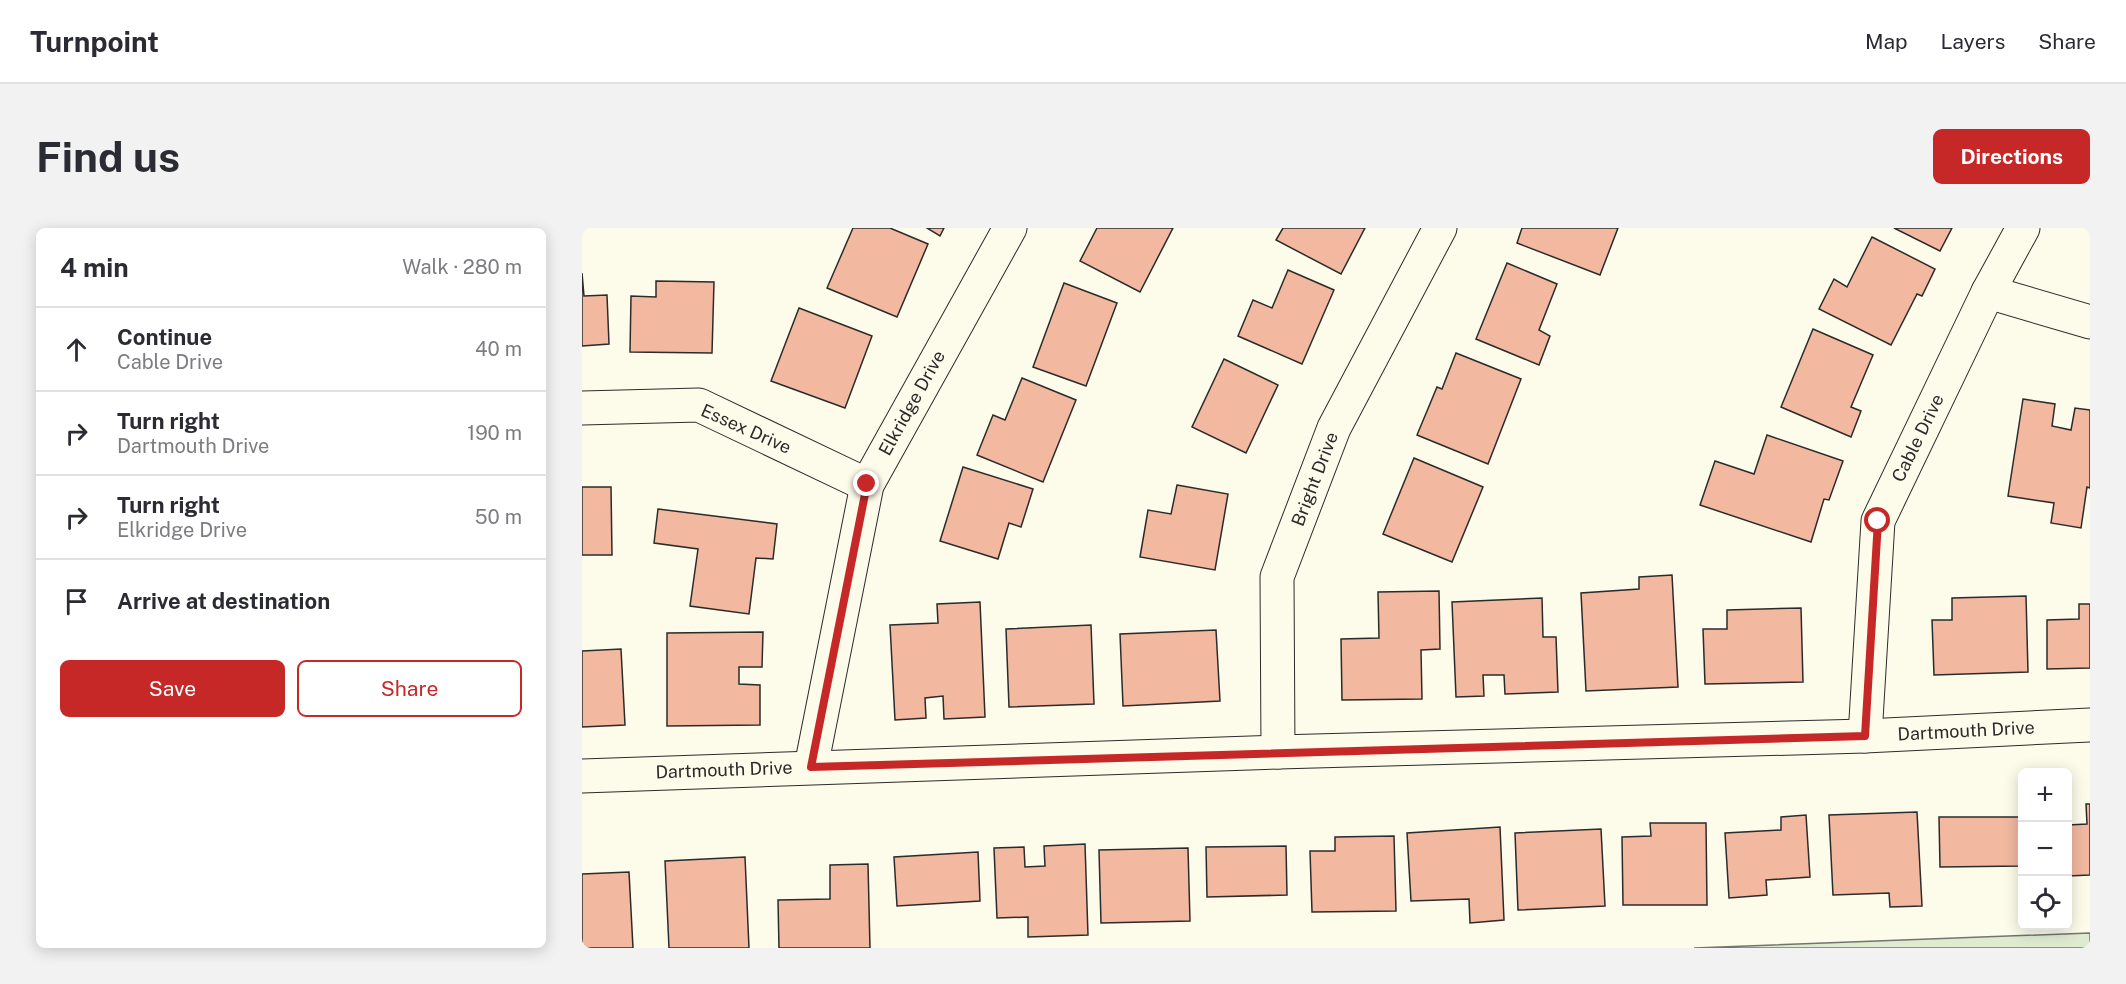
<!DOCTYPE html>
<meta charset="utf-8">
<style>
body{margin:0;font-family:"Public Sans",sans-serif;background:#f2f2f3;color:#2b2b33}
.controls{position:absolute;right:18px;bottom:18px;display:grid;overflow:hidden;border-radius:9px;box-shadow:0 3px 15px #0003}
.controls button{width:54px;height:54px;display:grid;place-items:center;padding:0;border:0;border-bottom:2px solid #e1e1e2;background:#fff;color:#2b2b33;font:30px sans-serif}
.stop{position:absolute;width:18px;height:18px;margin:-14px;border:4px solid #c62828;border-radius:50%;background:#fff}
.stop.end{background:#c62828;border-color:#fff;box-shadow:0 2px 6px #0008}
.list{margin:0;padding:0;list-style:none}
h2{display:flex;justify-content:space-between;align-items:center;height:78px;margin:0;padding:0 24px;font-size:26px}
h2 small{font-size:20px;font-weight:400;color:#7c7c81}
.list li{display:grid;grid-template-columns:39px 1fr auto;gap:18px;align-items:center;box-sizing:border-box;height:84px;padding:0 24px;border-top:2px solid #e1e1e2}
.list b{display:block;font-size:22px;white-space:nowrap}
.list p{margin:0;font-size:20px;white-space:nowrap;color:#7c7c81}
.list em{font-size:20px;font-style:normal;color:#7c7c81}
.actions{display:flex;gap:12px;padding:18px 24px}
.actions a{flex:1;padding:14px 0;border:2px solid #c62828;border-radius:9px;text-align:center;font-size:21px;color:#c62828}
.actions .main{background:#c62828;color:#fff}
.icon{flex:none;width:33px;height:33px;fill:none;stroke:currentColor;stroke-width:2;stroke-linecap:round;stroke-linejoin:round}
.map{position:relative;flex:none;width:1508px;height:720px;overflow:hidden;border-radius:9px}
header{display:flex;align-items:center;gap:36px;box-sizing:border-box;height:84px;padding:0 30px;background:#fff;border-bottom:2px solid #e1e1e2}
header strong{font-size:28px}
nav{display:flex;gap:33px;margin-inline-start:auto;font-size:21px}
.intro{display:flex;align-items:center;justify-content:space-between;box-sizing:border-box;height:144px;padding:0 36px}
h1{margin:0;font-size:42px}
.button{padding:15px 27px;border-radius:9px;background:#c62828;color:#fff;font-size:21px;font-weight:700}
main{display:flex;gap:36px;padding:0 36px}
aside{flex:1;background:#fff;border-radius:9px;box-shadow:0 3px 15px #0003}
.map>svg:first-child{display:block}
</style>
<header>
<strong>Turnpoint</strong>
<nav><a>Map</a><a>Layers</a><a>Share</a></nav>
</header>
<div class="intro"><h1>Find us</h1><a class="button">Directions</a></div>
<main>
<aside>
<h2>4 min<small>Walk · 280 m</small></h2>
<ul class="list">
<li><svg class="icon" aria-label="ahead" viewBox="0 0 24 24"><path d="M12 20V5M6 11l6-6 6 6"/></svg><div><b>Continue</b><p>Cable Drive</p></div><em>40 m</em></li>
<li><svg class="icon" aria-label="right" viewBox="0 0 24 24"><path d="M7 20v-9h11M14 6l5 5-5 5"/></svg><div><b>Turn right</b><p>Dartmouth Drive</p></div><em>190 m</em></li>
<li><svg class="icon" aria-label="right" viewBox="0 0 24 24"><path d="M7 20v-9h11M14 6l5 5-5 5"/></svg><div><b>Turn right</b><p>Elkridge Drive</p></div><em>50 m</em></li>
<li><svg class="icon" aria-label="arrive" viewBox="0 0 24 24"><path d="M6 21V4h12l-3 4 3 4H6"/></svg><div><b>Arrive at destination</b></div></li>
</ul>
<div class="actions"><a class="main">Save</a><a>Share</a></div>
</aside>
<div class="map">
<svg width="1508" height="720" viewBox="0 0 1508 720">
<rect width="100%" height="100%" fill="#fdfbea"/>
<!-- green -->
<polygon fill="#deebd1" stroke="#74746e" stroke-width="1.5" points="1508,705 1508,720 1112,720"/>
<!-- building -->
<g fill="#f2b8a0" stroke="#2b2b2b" stroke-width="1.5">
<polygon points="271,0 308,0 346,16 315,89 245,60"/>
<polygon points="345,0 362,0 358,8"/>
<polygon points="515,0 591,0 558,64 498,33"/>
<polygon points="701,0 783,0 759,46 694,12"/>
<polygon points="940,0 1036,0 1018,47 935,15"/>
<polygon points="1312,0 1370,0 1358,23"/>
<polygon points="1290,9 1353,41 1340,68 1335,66 1309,117 1237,81 1252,51 1265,59"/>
<polygon points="925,35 975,56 957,102 968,108 957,137 894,111"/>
<polygon points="706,42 752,62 720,136 656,108 671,72 690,80"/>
<polygon points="0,45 2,68 25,67 27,116 0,118"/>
<polygon points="74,53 132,54 130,125 48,124 49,68 74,69"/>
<polygon points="482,55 535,75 504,158 451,139"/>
<polygon points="217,80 290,108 263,180 189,153"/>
<polygon points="1231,101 1291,127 1269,179 1279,183 1269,209 1199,179"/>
<polygon points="874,125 939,151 906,236 835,207 855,159 860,161"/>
<polygon points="642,131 696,157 664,225 610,199"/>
<polygon points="440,150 494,172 461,254 395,227 411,187 423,192"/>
<polygon points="1441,171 1473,176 1470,198 1489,202 1493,180 1508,182 1508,260 1505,259 1499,300 1469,295 1472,275 1426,268"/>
<polygon points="1185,207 1261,233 1247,272 1242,271 1229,314 1118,277 1133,233 1172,246"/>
<polygon points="832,230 901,259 870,334 801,306"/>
<polygon points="381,239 451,261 439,299 427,295 416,331 358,313"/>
<polygon points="595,257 646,266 633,342 558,329 566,282 589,286"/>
<polygon points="0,259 29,259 30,327 0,327"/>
<polygon points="76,281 195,296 191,331 174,330 167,386 108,378 116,321 72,315"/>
<polygon points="1090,347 1096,459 1004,463 999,365 1057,361 1057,349"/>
<polygon points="857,363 858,421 839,422 840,471 760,472 759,411 797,410 796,364"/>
<polygon points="1444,368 1446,444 1352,447 1350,392 1370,392 1370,370"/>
<polygon points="960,370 961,409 974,409 976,464 923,466 922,447 901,447 902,468 874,469 870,374"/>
<polygon points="398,374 403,489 362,491 361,468 343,470 344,490 313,492 308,397 356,395 355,376"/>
<polygon points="1497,376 1508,376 1508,440 1465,441 1465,392 1497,391"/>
<polygon points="1219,380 1221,454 1123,456 1121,401 1145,401 1145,382"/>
<polygon points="509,397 512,476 427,479 424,401"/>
<polygon points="634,402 638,473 541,478 538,406"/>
<polygon points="181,404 180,439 157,439 157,456 178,457 178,497 85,498 85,405"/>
<polygon points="39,421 43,497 0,499 0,423"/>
<polygon points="1504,576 1508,576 1508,647 1486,648 1486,592 1486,597 1505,596"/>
<polygon points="1335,584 1340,678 1308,679 1307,665 1251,667 1247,587"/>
<polygon points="1224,587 1228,649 1184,652 1185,667 1147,670 1143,605 1199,602 1199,589"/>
<polygon points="1357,589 1440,589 1440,638 1358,639"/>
<polygon points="1068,595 1124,595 1125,677 1041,677 1040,609 1069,608"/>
<polygon points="918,599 922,692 888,695 887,671 829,673 825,605"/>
<polygon points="1019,601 1023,678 936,682 933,605"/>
<polygon points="812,608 814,683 730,684 728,623 753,623 753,609"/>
<polygon points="503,616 506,707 446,709 446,689 415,690 412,620 442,619 443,639 463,638 462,618"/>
<polygon points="704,618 705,667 625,669 624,619"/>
<polygon points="606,620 608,693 519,695 517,622"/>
<polygon points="396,624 398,673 315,678 312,629"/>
<polygon points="163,629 167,720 87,720 83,633"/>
<polygon points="286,636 288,720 197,720 196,672 248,671 248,637"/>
<polygon points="47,644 51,720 0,720 0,646"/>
</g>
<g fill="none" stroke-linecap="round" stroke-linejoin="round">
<defs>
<g id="minor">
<polyline points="1406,64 1508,94"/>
<polyline points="0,180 117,177 285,257"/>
<polyline points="1283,508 1296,293 1406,64 1441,0"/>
<polyline points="696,524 695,349 752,200 858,0"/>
<polyline points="229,539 285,257 428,0"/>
<polyline points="0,548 696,524 1283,508 1508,497"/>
</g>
</defs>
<!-- minor casing -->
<use href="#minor" stroke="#2b2b2b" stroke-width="35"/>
<!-- minor -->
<use href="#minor" stroke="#fdfbea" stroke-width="33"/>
</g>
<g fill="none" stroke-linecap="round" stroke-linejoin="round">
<!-- route -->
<polyline stroke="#c62828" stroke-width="8" points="285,256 229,539 1283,508 1296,293"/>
</g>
<g text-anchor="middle" stroke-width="4.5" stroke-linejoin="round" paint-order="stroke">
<!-- street labels -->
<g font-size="18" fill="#2b2b2b" stroke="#fdfbea">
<text transform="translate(330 175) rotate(-61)" y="6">Elkridge Drive</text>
<text transform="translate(164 201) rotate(24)" y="6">Essex Drive</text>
<text transform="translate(1336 210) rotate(-64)" y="6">Cable Drive</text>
<text transform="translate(733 251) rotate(-69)" y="6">Bright Drive</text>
<text transform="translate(1384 503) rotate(-3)" y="6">Dartmouth Drive</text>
<text transform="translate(142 542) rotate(-2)" y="6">Dartmouth Drive</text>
</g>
</g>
</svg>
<div class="controls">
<button>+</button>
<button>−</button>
<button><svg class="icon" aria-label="locate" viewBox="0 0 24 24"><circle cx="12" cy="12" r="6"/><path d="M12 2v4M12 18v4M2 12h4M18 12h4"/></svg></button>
</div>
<div class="stop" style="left:1296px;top:293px"></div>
<div class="stop end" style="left:285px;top:256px"></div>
</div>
</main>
